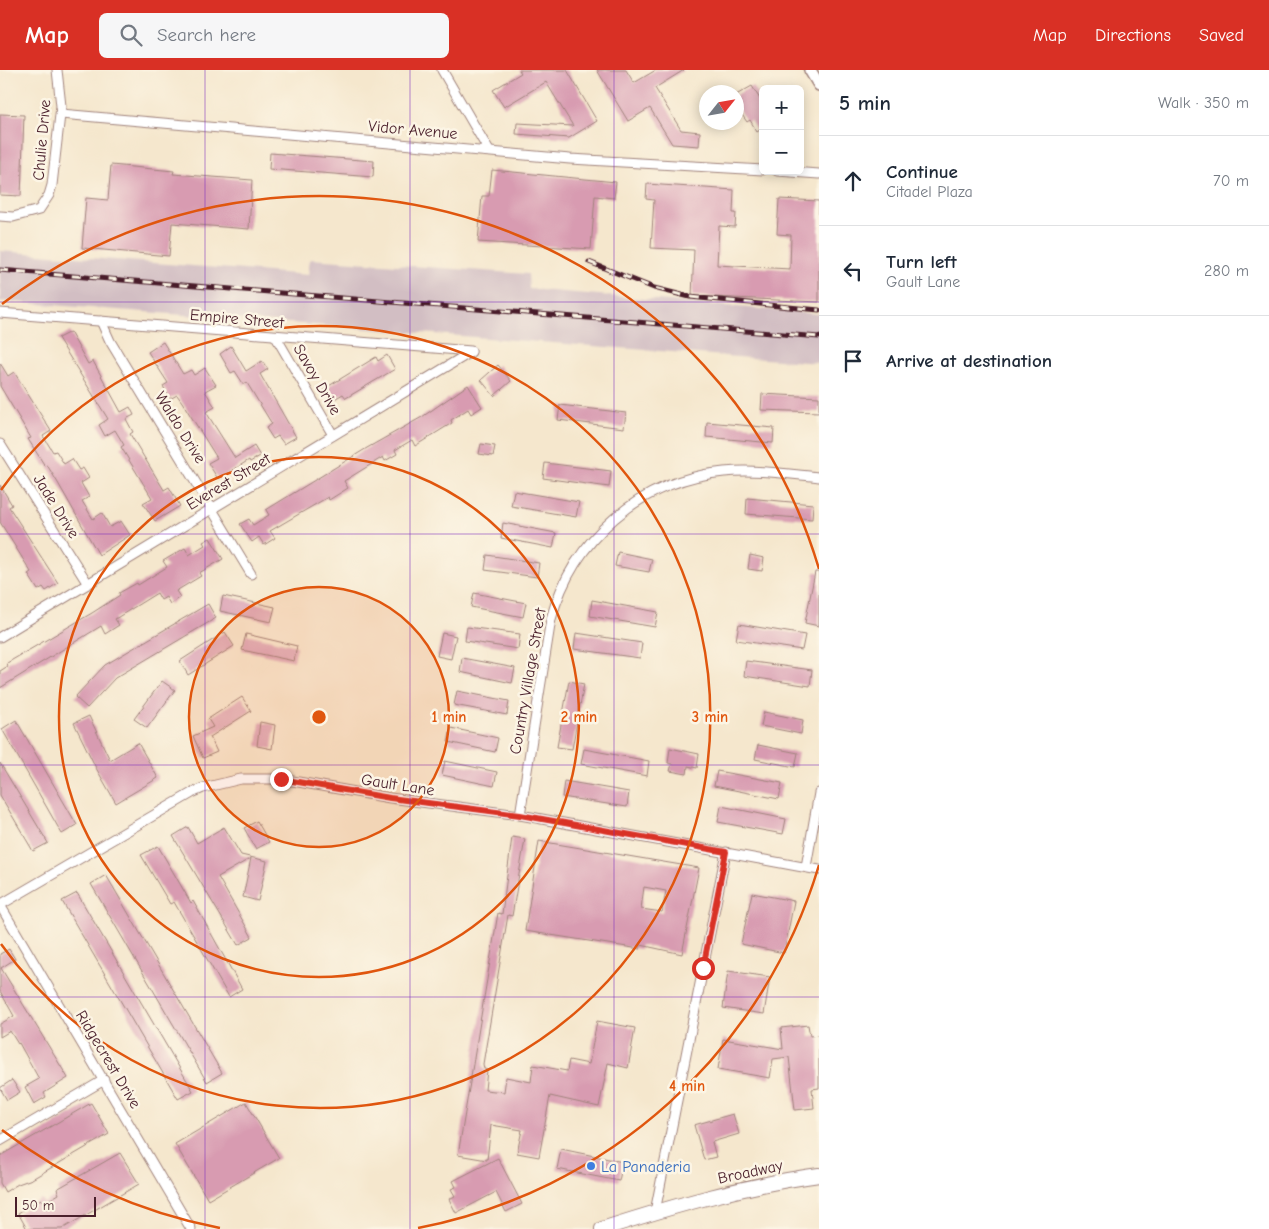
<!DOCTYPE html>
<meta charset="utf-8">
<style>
body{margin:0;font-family:"Comic Neue",sans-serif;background:#f6f6f7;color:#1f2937}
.controls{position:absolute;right:15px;top:15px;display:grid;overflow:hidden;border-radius:8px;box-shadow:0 2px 12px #0003}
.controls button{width:45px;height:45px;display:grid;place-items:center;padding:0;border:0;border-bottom:1px solid #e0e1e3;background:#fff;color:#1f2937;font:25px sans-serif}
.compass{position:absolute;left:699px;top:15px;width:45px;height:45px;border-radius:50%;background:#fff;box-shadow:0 2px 12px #0003;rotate:59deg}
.scale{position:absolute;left:15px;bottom:12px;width:81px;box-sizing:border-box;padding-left:5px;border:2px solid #4a1f2b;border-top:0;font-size:14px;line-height:18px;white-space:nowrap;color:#4a1f2b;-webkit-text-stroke:4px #fcf5e5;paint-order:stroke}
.stop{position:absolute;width:15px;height:15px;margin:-11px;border:4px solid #d93025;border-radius:50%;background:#fff}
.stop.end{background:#d93025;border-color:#fff;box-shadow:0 1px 5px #0008}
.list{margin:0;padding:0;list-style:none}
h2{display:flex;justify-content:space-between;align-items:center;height:65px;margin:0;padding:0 20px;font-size:21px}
h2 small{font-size:16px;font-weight:400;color:#747a83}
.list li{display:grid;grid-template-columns:32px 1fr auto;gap:15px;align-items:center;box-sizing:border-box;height:90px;padding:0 20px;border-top:1px solid #e0e1e3}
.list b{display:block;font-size:19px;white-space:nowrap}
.list p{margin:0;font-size:16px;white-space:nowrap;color:#747a83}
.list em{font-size:16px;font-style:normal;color:#747a83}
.icon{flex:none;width:28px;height:28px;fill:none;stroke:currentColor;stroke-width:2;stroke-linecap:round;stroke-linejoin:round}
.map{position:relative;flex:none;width:819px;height:1159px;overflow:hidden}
header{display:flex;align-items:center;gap:30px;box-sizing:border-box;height:70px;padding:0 25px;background:#d93025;color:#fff}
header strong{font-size:24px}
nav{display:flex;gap:28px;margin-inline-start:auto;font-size:18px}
.search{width:350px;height:45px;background:#f6f6f7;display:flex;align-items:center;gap:12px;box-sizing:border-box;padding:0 18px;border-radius:8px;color:#747a83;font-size:19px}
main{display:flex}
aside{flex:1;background:#fff}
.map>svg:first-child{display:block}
</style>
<header>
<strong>Map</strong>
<div class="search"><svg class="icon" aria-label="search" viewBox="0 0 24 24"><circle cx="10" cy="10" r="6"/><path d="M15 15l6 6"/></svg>Search here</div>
<nav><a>Map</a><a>Directions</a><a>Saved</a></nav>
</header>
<main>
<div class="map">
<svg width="819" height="1159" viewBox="0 0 819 1159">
<rect width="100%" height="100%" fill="#fcf5e5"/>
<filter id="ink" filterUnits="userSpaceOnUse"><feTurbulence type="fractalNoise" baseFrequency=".02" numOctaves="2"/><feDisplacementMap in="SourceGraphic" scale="10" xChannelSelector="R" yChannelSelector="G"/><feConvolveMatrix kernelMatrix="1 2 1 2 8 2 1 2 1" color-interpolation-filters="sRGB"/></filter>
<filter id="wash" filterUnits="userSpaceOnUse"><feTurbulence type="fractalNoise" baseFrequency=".0096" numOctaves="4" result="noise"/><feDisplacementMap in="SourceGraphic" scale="20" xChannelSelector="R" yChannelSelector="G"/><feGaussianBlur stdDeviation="1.12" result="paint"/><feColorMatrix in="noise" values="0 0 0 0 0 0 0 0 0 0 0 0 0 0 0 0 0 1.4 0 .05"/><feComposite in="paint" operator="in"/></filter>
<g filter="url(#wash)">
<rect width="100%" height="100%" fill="#f5e7cd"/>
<!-- industrial -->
<polygon fill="#d2bec3" points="0,181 308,205 310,189 528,204 529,219 819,244 819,293 0,231"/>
<g id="blocks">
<!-- building -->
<g fill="#d89bb1" fill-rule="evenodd">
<polygon points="519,0 567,0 597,51 569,68 516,64 517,53 573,56 546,12 504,37 493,20 521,3"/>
<polygon points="597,0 626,0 634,13 656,0 684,0 655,18 681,60 700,62 699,76 672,74 650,38 628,51"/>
<polygon points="752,16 763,34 763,58 757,62 750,50 747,52 736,36 736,25"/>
<polygon points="0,44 24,45 21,126 0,125"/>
<polygon points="270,83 374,91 373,107 269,99"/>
<polygon points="111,95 174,101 173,104 252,110 249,159 172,153 169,186 82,178 86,128 108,130"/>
<polygon points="492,100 616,112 614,128 595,126 591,179 478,172 482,126 489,126"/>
<polygon points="647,114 734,120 733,143 736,143 735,157 719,156 717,195 790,199 791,165 777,164 779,129 819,131 819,232 692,226 694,180 651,178 654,130 646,129"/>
<polygon points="70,262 88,294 93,291 121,342 130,337 134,345 126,349 133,362 130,364 164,420 169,417 180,436 155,451 143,433 152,428 121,377 124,375 115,360 105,366 99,355 108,349 58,268"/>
<polygon points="163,272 183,304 191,300 194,305 205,298 216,315 205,321 215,337 206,342 235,388 254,376 260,386 250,392 249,390 218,409 208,393 217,388 182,332 177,325 170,329 163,316 168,313 148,282"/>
<polygon points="231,276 246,301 262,291 268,299 260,304 296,367 284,374 278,366 273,369 266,358 272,354 247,313 244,315 235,301 231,303 220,284"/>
<polygon points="387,285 395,299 346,328 343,324 331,331 324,319 376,287 378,291"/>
<polygon points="0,293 8,306 14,302 51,361 43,366 53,382 56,381 64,394 72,389 79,400 83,398 89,408 81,413 89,427 82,431 93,449 102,443 110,457 121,451 130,465 99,485 58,413 47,395 45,396 28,369 31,368 0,316"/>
<polygon points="498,295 511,311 494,326 481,310"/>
<polygon points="468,315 482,337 471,344 468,339 451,350 452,353 415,376 412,370 395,380 397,384 385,391 383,387 344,411 348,418 329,430 328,427 270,461 275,468 264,475 259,467 252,472 240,454 249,449 253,455 269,445 266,440 367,378 422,347"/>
<polygon points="762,324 819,327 819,342 761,340"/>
<polygon points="560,335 626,343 624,358 558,350"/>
<polygon points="707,352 774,358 773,373 706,367"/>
<polygon points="481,374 495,376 493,386 479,384"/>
<polygon points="545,393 611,401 609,417 543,408"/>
<polygon points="0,415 12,435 9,437 58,513 46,521 43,517 38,520 28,504 31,502 0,452"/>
<polygon points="514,421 579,432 576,447 511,436"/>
<polygon points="747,428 813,434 812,449 746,444"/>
<polygon points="503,453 556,463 553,478 501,468"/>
<polygon points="210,468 223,489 199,503 201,506 176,521 180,527 170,534 166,527 161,530 157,523 115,549 119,555 105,564 101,556 0,618 0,601 8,596 7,593 92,543 120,525 119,523 137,513 138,515 167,497 163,491 185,478 189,485 205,475 203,472"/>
<polygon points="618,482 652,489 649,502 615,496"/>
<polygon points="487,485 539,493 537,507 485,500"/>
<polygon points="750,485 764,488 762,501 748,499"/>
<polygon points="815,502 819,502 819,556 805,553"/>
<polygon points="474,523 526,533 523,547 471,537"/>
<polygon points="223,526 275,537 271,552 220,541"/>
<polygon points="592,530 658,542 655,557 590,546"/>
<polygon points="208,534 216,548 115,608 87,638 75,627 105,595"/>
<polygon points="739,554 805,565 802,580 736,570"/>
<polygon points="467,557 520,564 518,579 465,571"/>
<polygon points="225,562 234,576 188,605 180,591"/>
<polygon points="442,563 456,566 451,589 437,586"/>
<polygon points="576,563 642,573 640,588 574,579"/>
<polygon points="246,564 297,576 294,591 242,580"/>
<polygon points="462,588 515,598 512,613 460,602"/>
<polygon points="746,591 812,600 810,616 744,606"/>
<polygon points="162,611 175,620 147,658 134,649"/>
<polygon points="569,611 584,614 572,679 557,677"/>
<polygon points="457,621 509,631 507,645 454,635"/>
<polygon points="242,627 251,641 210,667 217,682 203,688 193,666 213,657 208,649"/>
<polygon points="764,642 803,650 801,664 761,656"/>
<polygon points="89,646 110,690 138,673 158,708 116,733 96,698 74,653"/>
<polygon points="16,650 77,755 62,764 2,659"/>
<polygon points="260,652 275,655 272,679 257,676"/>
<polygon points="451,658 498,668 495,682 448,672"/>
<polygon points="758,675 798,683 795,697 755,689"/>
<polygon points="670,678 699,684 697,698 688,696 687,704 670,701 672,694 668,693"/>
<polygon points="584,679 649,691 647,706 581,694"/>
<polygon points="445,691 497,702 494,716 442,705"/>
<polygon points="0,693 48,773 33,781 0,725"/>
<polygon points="717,701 782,713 779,729 714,716"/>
<polygon points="564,711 629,722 627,737 562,727"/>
<polygon points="721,736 786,749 783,764 718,752"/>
<polygon points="257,751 269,772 256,779 244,758"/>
<polygon points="188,757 197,773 224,757 241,785 267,791 258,831 243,827 251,788 218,807 252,867 238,875 173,766"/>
<polygon points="512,767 525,769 512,846 508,845 483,994 484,999 487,1000 485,1020 504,1022 506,1007 531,1012 533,995 567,1001 569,990 589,994 597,951 635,958 628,998 608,993 599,1037 550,1026 539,1087 517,1083 522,1060 491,1055 487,1090 458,1085 498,843 502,844"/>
<path d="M539,771L699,798L682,884L641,875L640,879L525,861ZM644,817L666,821L662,842L641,839Z"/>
<polygon points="158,776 191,833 193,831 242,919 229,927 174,832 170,834 141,785"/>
<polygon points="106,805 222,1003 207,1012 91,814"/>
<polygon points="77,823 193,1021 178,1029 62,831"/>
<polygon points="752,823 794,831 784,883 741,874"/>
<polygon points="9,879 15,889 1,898 68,1008 44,1023 46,1027 34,1034 25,1017 39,1009 19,973 18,974 10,961 0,967 0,954 14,946 0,921 0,884"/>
<polygon points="728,901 770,907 764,944 723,938"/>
<polygon points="808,955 810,966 819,965 819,1018 812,1019 814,1038 795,1040 789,987 773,989 770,1008 718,999 723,969 783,979 781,958"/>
<polygon points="12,1010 20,1022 7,1030 0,1018"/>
<polygon points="246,1032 279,1088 208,1130 175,1074"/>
<polygon points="91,1033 109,1064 32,1109 18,1114 5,1122 0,1113 0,1086"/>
<polygon points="733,1044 739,1064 712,1072 716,1087 704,1090 694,1055"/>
<polygon points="561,1079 623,1092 619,1111 557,1099"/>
<polygon points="120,1083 139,1114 62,1159 27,1159 18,1143 41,1129 44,1133 59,1124 57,1119"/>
<polygon points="498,1088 522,1134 506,1142 496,1122 456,1143 449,1129 455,1126 451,1119 456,1117 453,1111"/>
</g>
</g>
</g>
<g filter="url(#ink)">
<use href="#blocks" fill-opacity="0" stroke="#a0837c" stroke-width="1"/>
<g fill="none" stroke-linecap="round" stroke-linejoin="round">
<defs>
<g id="minor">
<polyline points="442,0 489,81"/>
<polyline points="61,44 570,89 763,100"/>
<polyline points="777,101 819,104"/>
<polyline points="0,146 13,147 39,140 49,125 52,115 61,36 57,0"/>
<polyline points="0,243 471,281"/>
<polyline points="101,251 110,271 251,504"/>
<polyline points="276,267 333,365"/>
<polyline points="0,374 88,514"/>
<polyline points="0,567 471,282"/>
<path d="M520,745L551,549C573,469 640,410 724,402C756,399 788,404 819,407"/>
<polyline points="806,797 819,723"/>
<polyline points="0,835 192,723 203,718 241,709 281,709 390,728 520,745 819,800"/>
<polyline points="0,835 191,1159"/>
<polyline points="0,1071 104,1010"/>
<polyline points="655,1142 726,782"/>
</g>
<polyline id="tertiary" points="810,0 819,15"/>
<path id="secondary" d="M602,1159C673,1136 746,1115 819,1105"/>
</defs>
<!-- minor casing -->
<use href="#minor" stroke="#a0837c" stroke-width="11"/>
<!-- tertiary casing -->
<use href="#tertiary" stroke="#a0837c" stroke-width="14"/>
<!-- secondary casing -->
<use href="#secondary" stroke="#a0837c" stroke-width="16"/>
<!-- minor -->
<use href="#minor" stroke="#fff" stroke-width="9"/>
<!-- tertiary -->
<use href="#tertiary" stroke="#fff" stroke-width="11"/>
<!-- secondary -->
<use href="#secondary" stroke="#fff" stroke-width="14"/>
<defs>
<g id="rail">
<polyline points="589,192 654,218 690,227 819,240"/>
<polyline points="0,200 819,267"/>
</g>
</defs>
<!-- rail casing -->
<use href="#rail" stroke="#4a1f2b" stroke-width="5"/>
<!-- rail -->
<use href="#rail" stroke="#fcf5e5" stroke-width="3" stroke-dasharray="9" stroke-linecap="butt"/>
</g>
</g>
<g fill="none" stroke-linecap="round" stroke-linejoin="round" filter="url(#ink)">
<!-- route -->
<polyline stroke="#d93025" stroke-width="6" points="281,709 390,728 520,745 726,782 703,898"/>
</g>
<!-- grid -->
<path fill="none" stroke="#7b2cbf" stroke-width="1" stroke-opacity="0.55" d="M205,0V1159M410,0V1159M614,0V1159M0,232H819M0,464H819M0,695H819M0,927H819"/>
<!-- distance rings -->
<circle cx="319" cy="647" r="130" fill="#e0560e" fill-opacity=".12"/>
<g fill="none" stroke="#e0560e" stroke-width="2.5">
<circle cx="319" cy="647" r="130"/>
<circle cx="319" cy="647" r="260"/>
<path d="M1 420A391 391 0 1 1 1 874"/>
<path d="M819 795A521 521 0 0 1 418 1158M220 1158A521 521 0 0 1 2 1060M2 234A521 521 0 0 1 819 499"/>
</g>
<!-- markers -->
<circle fill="#3f7fe0" stroke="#fcf5e5" stroke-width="2" cx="591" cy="1096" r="5"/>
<g text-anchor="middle" stroke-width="5" stroke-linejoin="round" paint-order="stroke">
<!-- street labels -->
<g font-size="16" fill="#4a1f2b" stroke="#fcf5e5">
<text transform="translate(413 59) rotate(5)" y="6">Vidor Avenue</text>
<text transform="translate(41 70) rotate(-85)" y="6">Chulie Drive</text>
<text transform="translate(237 248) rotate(5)" y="6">Empire Street</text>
<text transform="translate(318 309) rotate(60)" y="6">Savoy Drive</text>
<text transform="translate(181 357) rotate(58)" y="6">Waldo Drive</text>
<text transform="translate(228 411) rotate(-31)" y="6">Everest Street</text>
<text transform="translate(57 436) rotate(58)" y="6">Jade Drive</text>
<text transform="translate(527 611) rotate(-80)" y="6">Country Village Street</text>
<text transform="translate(398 714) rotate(9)" y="6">Gault Lane</text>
<text transform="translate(109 989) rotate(59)" y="6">Ridgecrest Drive</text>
<text transform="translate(750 1101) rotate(-12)" y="6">Broadway</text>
</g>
<!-- shop labels -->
<g font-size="16" fill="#366cbe" stroke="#fcf5e5" text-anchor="start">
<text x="601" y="1102">La Panaderia</text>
</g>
</g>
<circle cx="319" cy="647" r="8" fill="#e0560e" stroke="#fcf5e5" stroke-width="2.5"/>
<g font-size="15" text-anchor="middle" font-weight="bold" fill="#e0560e" stroke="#fcf5e5" stroke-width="5" stroke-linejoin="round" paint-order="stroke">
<text x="449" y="652">1 min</text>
<text x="579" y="652">2 min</text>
<text x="710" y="652">3 min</text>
<text x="687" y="1021">4 min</text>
</g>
</svg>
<div class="controls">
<button>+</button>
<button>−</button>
</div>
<svg class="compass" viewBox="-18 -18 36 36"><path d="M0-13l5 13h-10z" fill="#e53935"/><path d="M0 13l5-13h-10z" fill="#747a83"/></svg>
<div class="scale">50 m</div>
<div class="stop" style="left:703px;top:898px"></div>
<div class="stop end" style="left:281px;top:709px"></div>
</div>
<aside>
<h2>5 min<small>Walk · 350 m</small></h2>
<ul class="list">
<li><svg class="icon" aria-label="ahead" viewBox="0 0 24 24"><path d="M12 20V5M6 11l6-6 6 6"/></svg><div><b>Continue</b><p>Citadel Plaza</p></div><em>70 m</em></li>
<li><svg class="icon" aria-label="left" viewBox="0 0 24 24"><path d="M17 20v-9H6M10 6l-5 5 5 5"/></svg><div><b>Turn left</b><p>Gault Lane</p></div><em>280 m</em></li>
<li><svg class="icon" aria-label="arrive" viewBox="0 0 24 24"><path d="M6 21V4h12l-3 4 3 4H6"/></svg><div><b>Arrive at destination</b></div></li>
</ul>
</aside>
</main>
